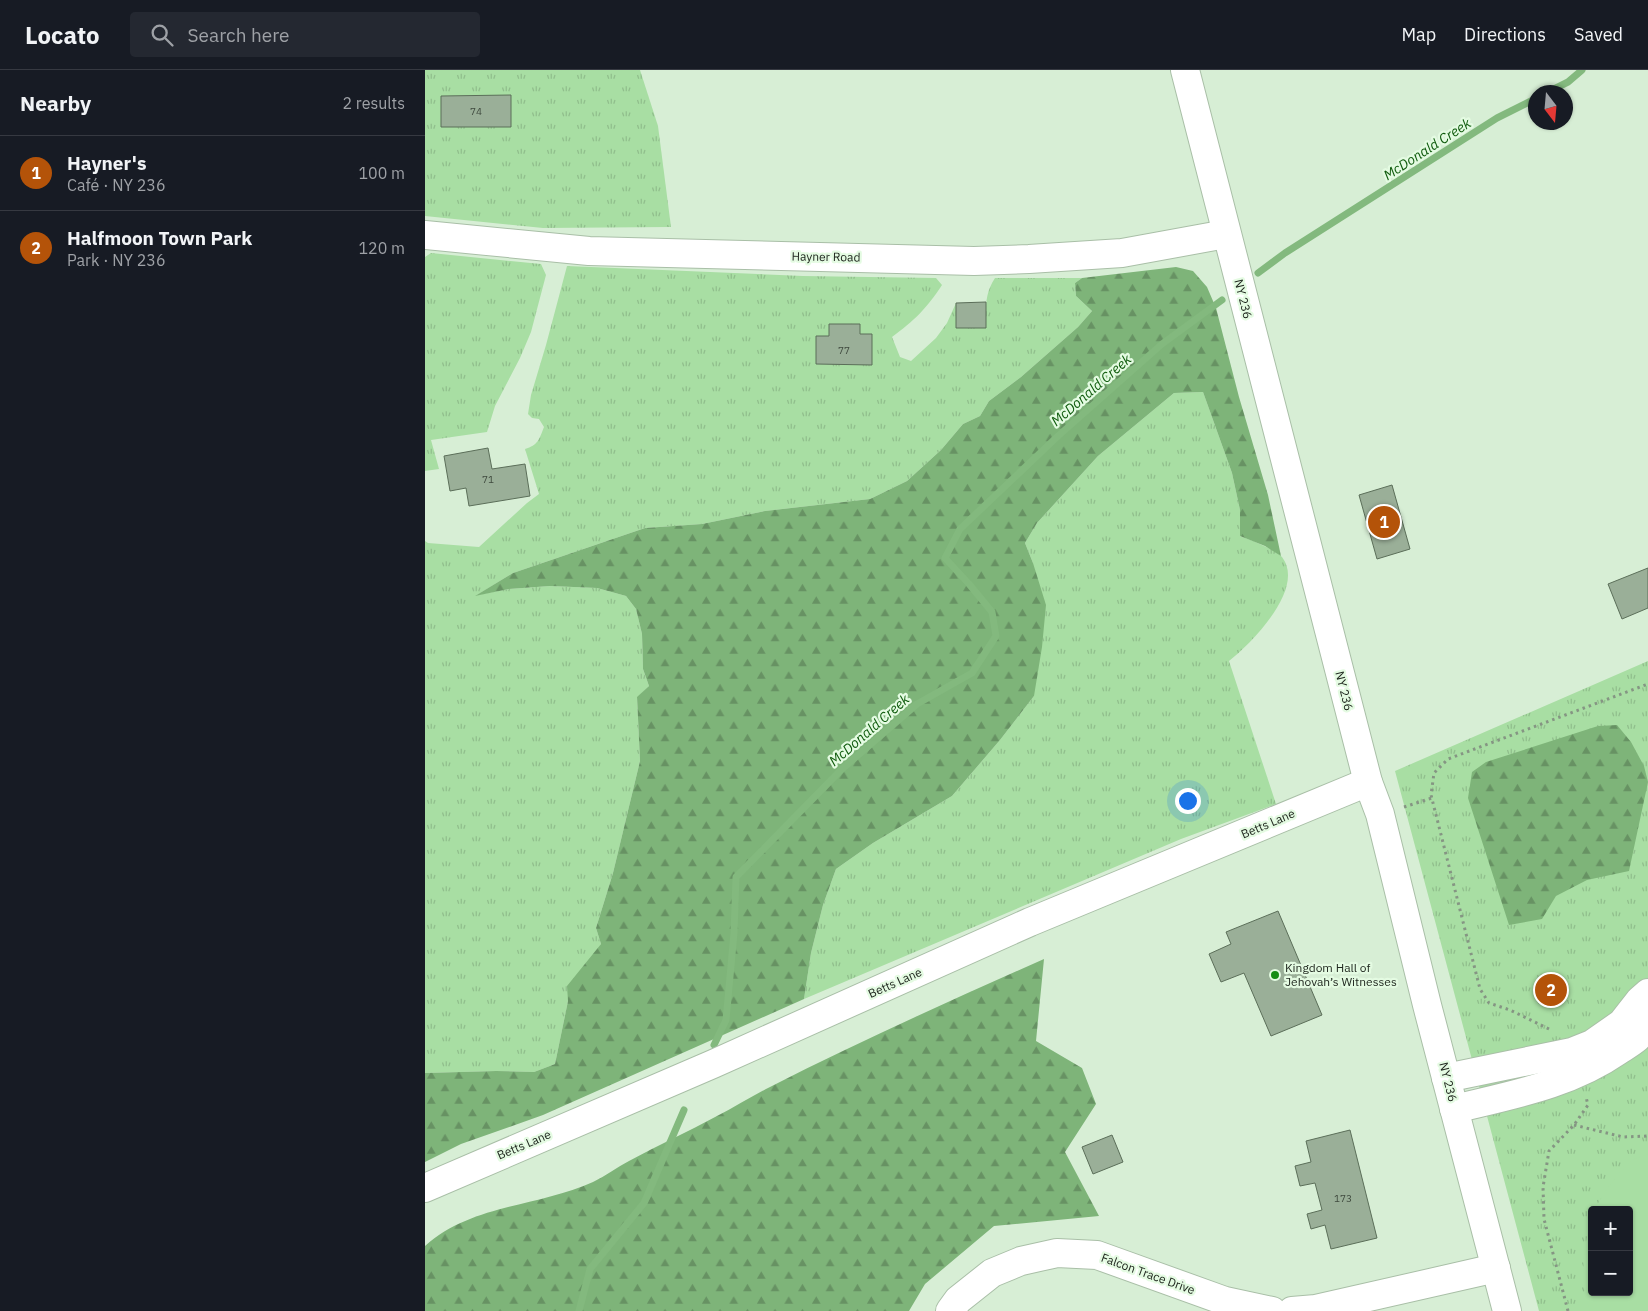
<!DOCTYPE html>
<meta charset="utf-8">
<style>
body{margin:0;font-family:"IBM Plex Sans",sans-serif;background:#242831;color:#f1f3f6}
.controls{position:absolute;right:15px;bottom:15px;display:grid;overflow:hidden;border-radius:5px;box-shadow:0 1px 4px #0004}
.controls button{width:45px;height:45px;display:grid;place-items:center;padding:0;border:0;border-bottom:1px solid #363941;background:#171b24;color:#f1f3f6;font:25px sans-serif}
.compass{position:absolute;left:1103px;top:15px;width:45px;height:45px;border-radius:50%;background:#171b24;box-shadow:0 1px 4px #0004;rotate:164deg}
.you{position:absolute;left:762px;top:730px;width:18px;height:18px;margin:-12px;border:4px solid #fff;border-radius:50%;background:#1a73e8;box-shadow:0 0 0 8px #1a73e833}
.badge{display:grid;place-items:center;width:32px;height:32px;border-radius:50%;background:#b45309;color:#fff;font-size:16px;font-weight:700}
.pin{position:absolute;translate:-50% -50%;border:2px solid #fff;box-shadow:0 1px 5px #0006}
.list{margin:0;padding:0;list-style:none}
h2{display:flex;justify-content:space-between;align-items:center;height:65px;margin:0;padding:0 20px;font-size:21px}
h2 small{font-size:16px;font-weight:400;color:#9ea1a6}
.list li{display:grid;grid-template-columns:32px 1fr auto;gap:15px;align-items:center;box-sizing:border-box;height:75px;padding:0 20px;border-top:1px solid #363941}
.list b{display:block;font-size:19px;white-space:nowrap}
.list p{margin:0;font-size:16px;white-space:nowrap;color:#9ea1a6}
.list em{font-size:16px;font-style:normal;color:#9ea1a6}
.icon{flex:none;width:28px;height:28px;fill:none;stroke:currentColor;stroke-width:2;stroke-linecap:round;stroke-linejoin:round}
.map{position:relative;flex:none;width:1223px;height:1241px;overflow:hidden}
header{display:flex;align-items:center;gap:30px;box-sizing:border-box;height:70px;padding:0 25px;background:#171b24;border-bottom:1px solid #363941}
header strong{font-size:24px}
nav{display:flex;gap:28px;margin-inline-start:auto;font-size:18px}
.search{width:350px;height:45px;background:#242831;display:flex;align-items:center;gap:12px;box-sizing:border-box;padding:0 18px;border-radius:5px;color:#9ea1a6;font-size:19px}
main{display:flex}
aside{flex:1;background:#171b24}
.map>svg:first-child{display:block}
</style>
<header>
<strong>Locato</strong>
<div class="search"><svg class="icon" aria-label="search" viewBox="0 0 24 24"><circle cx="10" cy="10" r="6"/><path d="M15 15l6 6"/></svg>Search here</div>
<nav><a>Map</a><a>Directions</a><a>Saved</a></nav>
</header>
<main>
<aside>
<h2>Nearby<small>2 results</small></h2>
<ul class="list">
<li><span class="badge">1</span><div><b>Hayner's</b><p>Café · NY 236</p></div><em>100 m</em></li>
<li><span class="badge">2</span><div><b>Halfmoon Town Park</b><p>Park · NY 236</p></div><em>120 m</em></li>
</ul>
</aside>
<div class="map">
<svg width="1223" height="1241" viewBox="0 0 1223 1241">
<defs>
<pattern id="grass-tufts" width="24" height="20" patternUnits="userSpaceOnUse" patternTransform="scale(1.25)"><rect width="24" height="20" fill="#a8dea3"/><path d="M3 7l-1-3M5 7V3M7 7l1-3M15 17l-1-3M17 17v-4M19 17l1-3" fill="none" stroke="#90be8c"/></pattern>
<pattern id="forest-firs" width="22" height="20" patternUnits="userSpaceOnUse" patternTransform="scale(1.25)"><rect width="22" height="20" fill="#7eb479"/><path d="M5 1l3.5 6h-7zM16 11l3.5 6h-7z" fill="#679263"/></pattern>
</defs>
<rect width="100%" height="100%" fill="#d7eed5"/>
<!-- grass -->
<g fill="url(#grass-tufts)" fill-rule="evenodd">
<polygon points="0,0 215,0 233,56 246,157 118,158 0,146"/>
<polygon points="6,183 116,194 121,205 106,262 95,288 70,336 62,362 6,370 14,399 0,401 0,187"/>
<path d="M142,196L378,206L511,208L517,215C502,238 489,251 467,267L475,287L486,291L511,268L522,253L531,233V258H561C561,238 559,225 570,208H657L650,213L651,226L667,241L653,257L596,307L564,331L555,346L538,354L516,380L482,411L445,429L340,441L277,454L220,458L88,503L52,525L84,519L125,516L172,518L201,526L211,539L217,564L218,599L224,616L212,628L215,691L188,803L171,858L176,874L143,931L130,994L109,1002L71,1001L0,1003V471L3,473L54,477L102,433L114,424L100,379C113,375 114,370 119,357L114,349L107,348L103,344L106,325L121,275Z"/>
<path d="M778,322L807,403L815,440V466C825,470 850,479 857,487C881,518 827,573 804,591L851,734L756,769L379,929L386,883L398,835L411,799L448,773L527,726L575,670L609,626L608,493L600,473L612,453L673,386L749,323Z"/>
<path d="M1223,591V1241H1114L970,701ZM1167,1140H1204V1222H1167Z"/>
</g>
<!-- forest -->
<g fill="url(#forest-firs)">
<polygon points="751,197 768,201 782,217 791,238 814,327 843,425 856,486 840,476 815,466 815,440 807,403 778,322 749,323 673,386 612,453 600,473 608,493 621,535 617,577 609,626 575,670 527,726 448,773 411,799 398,835 386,883 379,929 118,1045 36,1074 0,1092 0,1003 71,1001 109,1002 130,994 143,931 142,916 176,874 171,858 188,803 215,691 212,627 224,616 218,599 217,564 211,539 201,526 172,518 125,516 84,519 50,526 88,503 220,458 277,454 340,441 445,429 482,411 516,380 538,354 555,346 564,331 596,307 653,257 667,241 651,226 650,213 657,208"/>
<polygon points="1192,655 1206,672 1219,696 1223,712 1204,801 1162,810 1131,826 1117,849 1084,855 1043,728 1047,702 1061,692 1173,656"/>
<path d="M619,889L611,971L657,998L671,1034L640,1082L674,1146L569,1156L500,1214L484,1241H0V1176C47,1134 113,1137 168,1112C181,1106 192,1097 204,1091C233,1075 263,1062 292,1046C310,1037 327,1026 345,1017C435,971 527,930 619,889Z"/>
</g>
<!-- pitch -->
<path fill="#a8dea3" d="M1223,1084V1241H1165C1155,1213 1157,1178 1167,1150V1222H1204V1140H1170C1175,1126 1197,1098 1208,1090C1212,1087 1218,1086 1223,1084Z"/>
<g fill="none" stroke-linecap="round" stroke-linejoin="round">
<!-- stream -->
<g stroke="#83b97e" stroke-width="7">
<polyline points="1123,22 1143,12 1157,0"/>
<polyline points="833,203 860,183 1072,48 1110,29"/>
<polyline points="289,975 301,950 309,863 311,807 417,699 492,634 547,603 571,566 567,542 544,514 520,488 535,459 633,366 737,274 797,230"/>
<polyline points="154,1241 165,1199 219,1133 259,1040"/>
</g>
</g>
<!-- building -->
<g fill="#9aaf98" stroke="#5b6e59">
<polygon points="86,25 86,57 16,57 16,26"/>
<polygon points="561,232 561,258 531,258 531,233"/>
<polygon points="404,254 435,254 435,264 447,264 447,295 391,294 391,266 404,266"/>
<polygon points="63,378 67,399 100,394 105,426 44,436 41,418 25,421 19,386"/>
<polygon points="967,415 985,479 952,489 934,425"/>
<polygon points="1223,498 1223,538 1197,549 1183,514"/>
<polygon points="853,841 897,945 846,966 819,903 796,912 784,884 806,874 801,862"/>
<polygon points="925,1060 952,1168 906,1179 900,1155 886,1159 882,1144 897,1140 890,1113 875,1116 870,1096 886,1092 881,1071"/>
<polygon points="687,1065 698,1092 668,1104 657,1077"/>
</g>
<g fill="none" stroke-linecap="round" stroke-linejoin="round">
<defs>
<g id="minor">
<polyline points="0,165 164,181 549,191 604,189 697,183 801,164"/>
<polyline points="1021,1008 1147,982 1167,974 1197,953 1215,930 1223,923"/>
<path d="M1029,1039C1086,1025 1144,1015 1193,981C1199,977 1206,973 1212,968C1216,963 1219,957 1223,952"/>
<polyline points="0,1118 288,994 605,852 943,712"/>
<polyline points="525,1241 533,1230 567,1203 596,1191 632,1183 672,1185 800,1231 847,1241"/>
<polyline points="867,1241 891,1239 1071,1198"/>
</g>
<polyline id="major" points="760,0 943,712 955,744 1002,935 1082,1241"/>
</defs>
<!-- minor casing -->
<use href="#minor" stroke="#a9bfa7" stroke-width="30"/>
<!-- major casing -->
<use href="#major" stroke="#a9bfa7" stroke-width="30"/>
<!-- path -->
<g stroke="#859583" stroke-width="3" stroke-dasharray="2.5 4" stroke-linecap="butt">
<polyline points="979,737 1007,728"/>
<polyline points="1124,959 1085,940 1064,933 1055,919 1006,725 1009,703 1023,689 1223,614"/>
<polyline points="1149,1055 1198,1067 1223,1066"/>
<polyline points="1143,1241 1119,1149 1118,1117 1124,1081 1149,1055 1163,1035 1161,1027"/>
</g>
<!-- minor -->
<use href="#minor" stroke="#fff" stroke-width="28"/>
<!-- major -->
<use href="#major" stroke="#fff" stroke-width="28"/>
</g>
<!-- markers -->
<circle fill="#158c13" stroke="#e4fbe2" stroke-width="2" cx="850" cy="905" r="5"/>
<g text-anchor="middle" stroke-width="4.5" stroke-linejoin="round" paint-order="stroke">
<!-- number labels -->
<g font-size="10" fill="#3f4a3e">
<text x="51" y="45">74</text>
<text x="419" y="284">77</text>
<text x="63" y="413">71</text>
<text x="918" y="1132">173</text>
</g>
<!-- street labels -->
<g font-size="12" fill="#212920" stroke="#e4fbe2">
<text transform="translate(401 187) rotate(1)" y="4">Hayner Road</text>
<text transform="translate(818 229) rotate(76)" y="4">NY 236</text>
<text transform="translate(919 621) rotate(76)" y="4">NY 236</text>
<text transform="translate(843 754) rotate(-23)" y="4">Betts Lane</text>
<text transform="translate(470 913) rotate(-24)" y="4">Betts Lane</text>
<text transform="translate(1023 1012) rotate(76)" y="4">NY 236</text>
<text transform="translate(99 1075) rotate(-23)" y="4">Betts Lane</text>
<text transform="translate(723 1204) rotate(20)" y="4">Falcon Trace Drive</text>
</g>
<!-- poi labels -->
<g font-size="12" fill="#212920" stroke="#e4fbe2" text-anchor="start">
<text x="860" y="902">Kingdom Hall of<tspan x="860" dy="14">Jehovah’s Witnesses</tspan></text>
</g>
<!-- water labels -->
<g font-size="14" font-style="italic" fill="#0f5b0d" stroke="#e4fbe2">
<text transform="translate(1002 79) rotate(-33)" y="5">McDonald Creek</text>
<text transform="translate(666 320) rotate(-41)" y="5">McDonald Creek</text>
<text transform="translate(444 660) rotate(-41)" y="5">McDonald Creek</text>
</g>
</g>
</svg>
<div class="controls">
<button>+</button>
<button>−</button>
</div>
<svg class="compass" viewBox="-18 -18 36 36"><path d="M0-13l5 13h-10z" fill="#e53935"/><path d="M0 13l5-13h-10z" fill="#9ea1a6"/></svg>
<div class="you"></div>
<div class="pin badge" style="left:959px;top:452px">1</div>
<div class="pin badge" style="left:1126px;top:920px">2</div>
</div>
</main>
